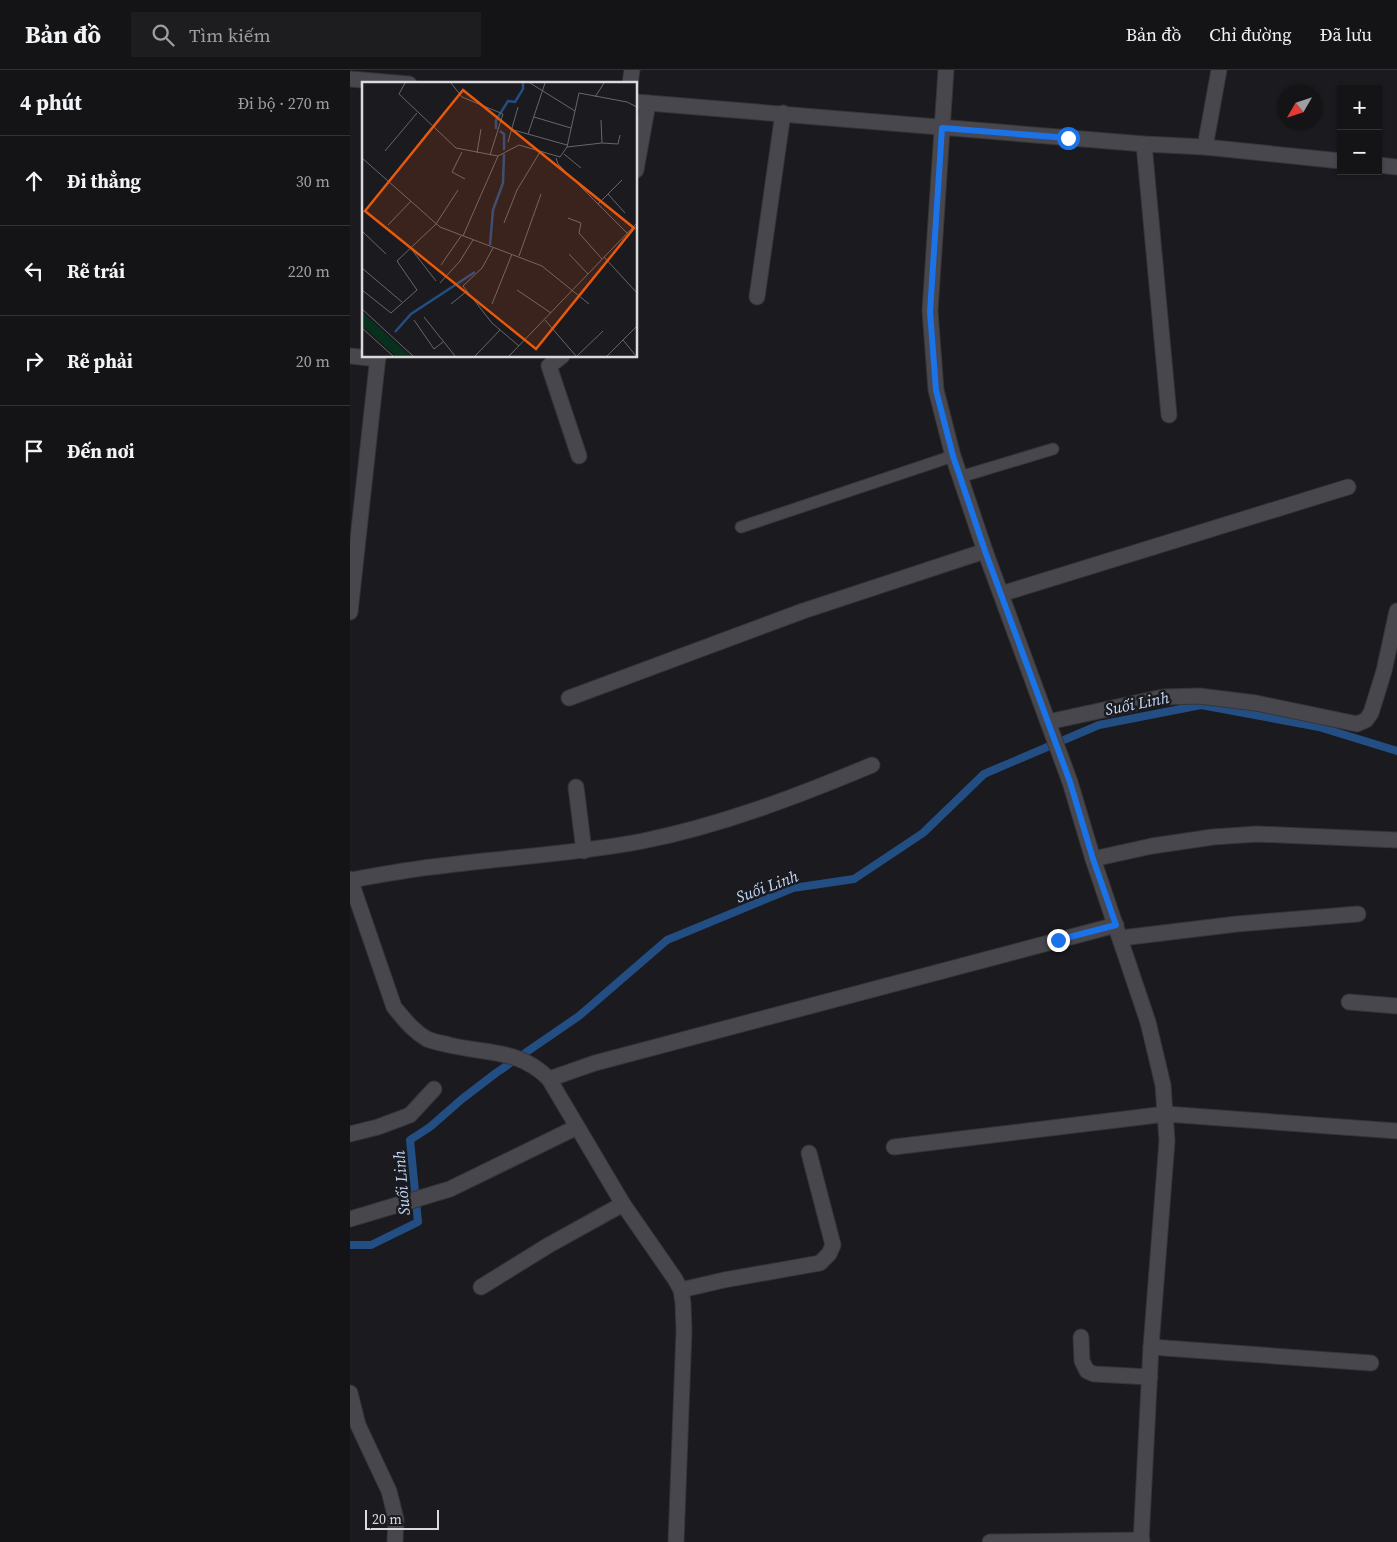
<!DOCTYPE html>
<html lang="vi">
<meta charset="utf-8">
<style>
body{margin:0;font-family:"Source Serif 4",serif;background:#1d1d20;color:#f1f3f6}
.controls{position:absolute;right:15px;top:15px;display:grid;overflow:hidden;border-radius:0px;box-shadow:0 1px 4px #0004}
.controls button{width:45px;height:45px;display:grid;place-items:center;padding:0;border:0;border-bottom:1px solid #333336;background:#141417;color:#f1f3f6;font:25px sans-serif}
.compass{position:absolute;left:927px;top:15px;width:45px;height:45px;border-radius:50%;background:#141417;box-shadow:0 1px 4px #0004;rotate:231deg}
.scale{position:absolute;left:15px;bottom:12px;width:74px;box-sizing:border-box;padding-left:5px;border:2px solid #dadadd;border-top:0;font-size:14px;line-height:18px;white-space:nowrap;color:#dadadd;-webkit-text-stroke:4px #1a1a1f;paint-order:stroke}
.stop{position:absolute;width:15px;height:15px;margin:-11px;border:4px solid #1a73e8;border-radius:50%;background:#fff}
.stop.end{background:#1a73e8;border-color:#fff;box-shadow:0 1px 5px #0008}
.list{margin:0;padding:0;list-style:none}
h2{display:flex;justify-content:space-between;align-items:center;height:65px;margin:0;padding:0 20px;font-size:21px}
h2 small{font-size:16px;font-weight:400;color:#9d9ea1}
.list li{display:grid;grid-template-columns:32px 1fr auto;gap:15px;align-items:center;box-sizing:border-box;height:90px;padding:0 20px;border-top:1px solid #333336}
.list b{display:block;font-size:19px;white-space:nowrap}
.list em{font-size:16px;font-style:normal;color:#9d9ea1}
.icon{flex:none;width:28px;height:28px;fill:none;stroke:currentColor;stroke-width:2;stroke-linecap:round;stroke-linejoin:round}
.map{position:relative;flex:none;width:1047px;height:1472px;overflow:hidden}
header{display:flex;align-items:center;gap:30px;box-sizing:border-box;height:70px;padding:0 25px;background:#141417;border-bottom:1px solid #333336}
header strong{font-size:24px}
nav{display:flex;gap:28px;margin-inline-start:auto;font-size:18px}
.search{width:350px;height:45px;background:#1d1d20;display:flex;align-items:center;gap:12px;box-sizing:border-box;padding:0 18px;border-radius:0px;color:#9d9ea1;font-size:19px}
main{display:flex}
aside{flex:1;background:#141417}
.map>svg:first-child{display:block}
</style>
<header>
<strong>Bản đồ</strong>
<div class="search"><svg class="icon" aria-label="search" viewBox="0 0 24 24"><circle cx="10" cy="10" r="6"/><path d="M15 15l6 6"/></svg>Tìm kiếm</div>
<nav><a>Bản đồ</a><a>Chỉ đường</a><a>Đã lưu</a></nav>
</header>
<main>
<aside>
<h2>4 phút<small>Đi bộ · 270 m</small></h2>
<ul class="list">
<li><svg class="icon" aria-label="ahead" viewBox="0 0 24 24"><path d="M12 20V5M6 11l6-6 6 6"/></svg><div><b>Đi thẳng</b></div><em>30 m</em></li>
<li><svg class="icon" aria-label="left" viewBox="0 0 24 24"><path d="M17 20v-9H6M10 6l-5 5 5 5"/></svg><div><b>Rẽ trái</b></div><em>220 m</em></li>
<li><svg class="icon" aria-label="right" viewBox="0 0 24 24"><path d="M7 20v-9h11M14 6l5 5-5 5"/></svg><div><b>Rẽ phải</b></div><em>20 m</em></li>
<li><svg class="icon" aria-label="arrive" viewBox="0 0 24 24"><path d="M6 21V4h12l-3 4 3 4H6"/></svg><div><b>Đến nơi</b></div></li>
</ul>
</aside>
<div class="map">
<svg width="1047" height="1472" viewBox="0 0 1047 1472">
<rect width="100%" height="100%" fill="#1a1a1f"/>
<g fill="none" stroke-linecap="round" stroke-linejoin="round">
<!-- stream -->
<polyline stroke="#234e83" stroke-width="8" points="0,1175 21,1175 68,1152 60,1070 80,1057 112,1029 146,1003 229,946 317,870 443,818 504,809 573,763 634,704 749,655 851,635 969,657 1047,681"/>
<defs>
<g id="service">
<polyline points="610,407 703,379"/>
<polyline points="391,457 603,386"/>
</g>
<g id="minor">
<polyline points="596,0 580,241 586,320 603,386 635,481 720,712 743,789 798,952 813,1015 817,1071 801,1277 791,1472"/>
<polyline points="0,9 59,14"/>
<polyline points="280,14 282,0"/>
<polyline points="286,32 794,74 855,77 991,91"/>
<polyline points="794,74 819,345"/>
<polyline points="855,77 869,0"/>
<polyline points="1028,95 1047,97"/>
<polyline points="286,100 298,33"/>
<polyline points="407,227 433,43"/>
<polyline points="0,286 28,289"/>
<polyline points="212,286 199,296 229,386"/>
<polyline points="651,524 998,417"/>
<polyline points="0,542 28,286"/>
<polyline points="219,628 453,541 635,481"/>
<polyline points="698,652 813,627 849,626 906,633 1007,654 1016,650 1021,643 1034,601 1047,541"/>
<polyline points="226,717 234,781"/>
<polyline points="743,789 802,776 863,767 907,764 1047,770"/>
<path d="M0,809L44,937C54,949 63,961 77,969C84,972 92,973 99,975C137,984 170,979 199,1009L273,1134L325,1209L331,1220L333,1233L334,1261L326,1472"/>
<path d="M1,810C30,805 60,799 90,796C158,787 226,784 293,771C372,755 448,726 522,695"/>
<polyline points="771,868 887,854 1008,844"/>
<polyline points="999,932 1047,936"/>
<polyline points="199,1009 245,993 766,855"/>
<polyline points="0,1064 28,1057 60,1045 84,1019"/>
<polyline points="544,1077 816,1044 1047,1061"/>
<polyline points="0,1149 100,1119 227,1057"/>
<polyline points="131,1217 199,1175 273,1134"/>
<polyline points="331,1220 374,1210 470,1193 479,1184 483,1175 459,1083"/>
<polyline points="731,1267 732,1291 737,1301 744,1304 800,1307"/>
<polyline points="801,1277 1021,1293"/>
<polyline points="0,1323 8,1355 39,1421 46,1449 45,1472"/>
<polyline points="640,1472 792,1470"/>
</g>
</defs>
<!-- service casing -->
<use href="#service" stroke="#353538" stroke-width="13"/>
<!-- minor casing -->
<use href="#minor" stroke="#353538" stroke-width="17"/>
<!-- service -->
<use href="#service" stroke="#47474d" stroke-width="11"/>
<!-- minor -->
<use href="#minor" stroke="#47474d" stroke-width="15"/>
</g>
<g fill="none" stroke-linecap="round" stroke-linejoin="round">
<!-- route -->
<polyline stroke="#1a73e8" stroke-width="6" points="708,870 766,855 743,789 720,712 635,481 603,386 586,320 580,242 592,58 718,68"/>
</g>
<g text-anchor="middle" stroke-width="5" stroke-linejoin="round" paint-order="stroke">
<!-- water labels -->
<g font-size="16" font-style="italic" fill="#c2dafb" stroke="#1a1a1f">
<text transform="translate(787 633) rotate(-11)" y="6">Suối Linh</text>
<text transform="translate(417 816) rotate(-20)" y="6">Suối Linh</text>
<text transform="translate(51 1113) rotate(-95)" y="6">Suối Linh</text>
</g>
</g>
<!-- overview -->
<g transform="translate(12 12)">
<rect width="275" height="275" fill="#1a1a1f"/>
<path d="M0,230L48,274H34L0,243Z" fill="#07311d"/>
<path fill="none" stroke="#234e83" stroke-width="2.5" d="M134,47V38L146,19L153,20L161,7V1M138,49L142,52V68M128,163L131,128L141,101L142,72M33,250L49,232L113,190"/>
<path fill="none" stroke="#67676b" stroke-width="1" d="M43,1L37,12L94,66L136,74L157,63L198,75L205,65L217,11L265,20L275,25M89,1L100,15L141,32L128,73M168,1L213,29M233,15L242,1M172,35L209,46M148,47L205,63M166,52L183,1M146,60L156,25M240,61L256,62L258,53M205,65L240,61L239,38M23,69L55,31M100,70L90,90L103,97M115,71L119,47M202,72L219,86M0,76L78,145L180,184L227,222M194,76L196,82L265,151M27,100L70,45M246,112L263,131M236,122L260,98M206,136L219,141L217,151L240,177M142,141L155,108L178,70M26,143L49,119M0,149L24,172M101,154L136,74M131,166L120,186L101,204L130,241L157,264M50,168L74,199M207,172L226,192M157,174L179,112M242,175L275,211M79,183L99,154M0,186L40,220M78,201L98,179L111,158M0,208L29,231L55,208L35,179L74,142L96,108M155,208L189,231M89,222L105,209M130,222L150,172M0,227L51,274M62,235L93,274M52,238L72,267L81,260M183,238L214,274M0,246L31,274M261,258L274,274M113,274L138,248M147,274L275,141M215,274L241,249M245,274L275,244"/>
<path fill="#e8590c" fill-opacity="0.15" stroke="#e8590c" stroke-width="2.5" d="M101,8L272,146L174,267L3,129Z"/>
<rect width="275" height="275" fill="none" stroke="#dadadd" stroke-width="2.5"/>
</g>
</svg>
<div class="controls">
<button>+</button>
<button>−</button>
</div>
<svg class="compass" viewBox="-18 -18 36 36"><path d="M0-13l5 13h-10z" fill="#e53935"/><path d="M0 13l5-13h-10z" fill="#9d9ea1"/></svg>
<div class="scale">20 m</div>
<div class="stop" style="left:718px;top:68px"></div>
<div class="stop end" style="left:708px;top:870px"></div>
</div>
</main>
